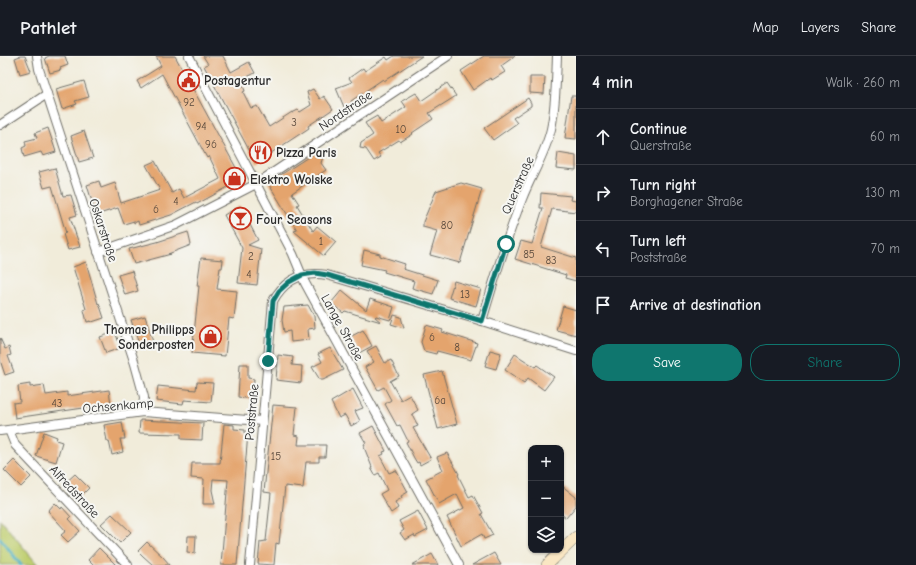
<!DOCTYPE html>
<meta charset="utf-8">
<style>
body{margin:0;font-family:"Comic Neue",sans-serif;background:#242831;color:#f1f3f6}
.controls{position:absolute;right:12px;bottom:12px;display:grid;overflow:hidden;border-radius:8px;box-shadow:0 1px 3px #0004}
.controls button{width:36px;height:36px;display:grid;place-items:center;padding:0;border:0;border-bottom:1px solid #363941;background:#171b24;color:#f1f3f6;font:20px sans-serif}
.stop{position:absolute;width:12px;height:12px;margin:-9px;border:3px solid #0f766e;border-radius:50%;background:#fff}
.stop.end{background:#0f766e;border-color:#fff;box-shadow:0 1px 4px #0008}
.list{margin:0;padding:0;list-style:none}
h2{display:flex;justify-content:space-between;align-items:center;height:52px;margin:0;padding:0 16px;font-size:17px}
h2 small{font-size:13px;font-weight:400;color:#9ea1a6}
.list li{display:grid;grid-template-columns:26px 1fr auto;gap:12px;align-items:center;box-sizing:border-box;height:56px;padding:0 16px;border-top:1px solid #363941}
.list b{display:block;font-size:15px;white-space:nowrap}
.list p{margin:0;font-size:13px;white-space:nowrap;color:#9ea1a6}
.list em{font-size:13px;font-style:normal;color:#9ea1a6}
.actions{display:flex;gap:8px;padding:12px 16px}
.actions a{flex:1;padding:9px 0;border:1px solid #0f766e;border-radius:16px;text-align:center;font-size:14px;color:#0f766e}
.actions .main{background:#0f766e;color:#fff}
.icon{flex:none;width:22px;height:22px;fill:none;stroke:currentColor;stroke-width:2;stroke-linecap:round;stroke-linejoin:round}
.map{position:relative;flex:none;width:576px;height:509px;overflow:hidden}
header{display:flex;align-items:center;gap:24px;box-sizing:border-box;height:56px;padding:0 20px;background:#171b24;border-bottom:1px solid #363941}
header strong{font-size:19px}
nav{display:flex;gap:22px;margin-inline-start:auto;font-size:14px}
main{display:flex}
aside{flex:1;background:#171b24}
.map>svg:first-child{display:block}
</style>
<header>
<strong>Pathlet</strong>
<nav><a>Map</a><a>Layers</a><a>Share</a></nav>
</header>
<main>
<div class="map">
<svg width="576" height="509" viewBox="0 0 576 509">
<rect width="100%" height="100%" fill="#f6f6f2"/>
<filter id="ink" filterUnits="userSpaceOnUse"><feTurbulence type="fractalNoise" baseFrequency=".025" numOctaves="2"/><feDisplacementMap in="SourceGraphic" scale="8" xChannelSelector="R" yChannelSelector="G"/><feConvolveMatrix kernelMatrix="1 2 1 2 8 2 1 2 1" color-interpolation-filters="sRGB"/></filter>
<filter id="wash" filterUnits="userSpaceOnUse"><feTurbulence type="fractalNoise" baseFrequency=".012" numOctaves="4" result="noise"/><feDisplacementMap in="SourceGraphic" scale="16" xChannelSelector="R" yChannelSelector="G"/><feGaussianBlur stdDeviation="0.9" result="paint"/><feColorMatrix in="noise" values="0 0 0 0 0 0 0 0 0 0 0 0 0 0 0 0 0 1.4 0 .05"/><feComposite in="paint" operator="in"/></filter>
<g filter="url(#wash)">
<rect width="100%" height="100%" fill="#f1ecda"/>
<!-- green -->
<polygon fill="#c0cf71" stroke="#767d4e" points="0,463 38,509 0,509"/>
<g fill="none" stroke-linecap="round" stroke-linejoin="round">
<!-- stream -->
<polyline stroke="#48b2c6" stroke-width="3" points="0,482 21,509"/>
</g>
<g id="blocks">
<!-- building -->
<g fill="#e4a46d">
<polygon points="20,0 25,0 31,15 20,18 15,2"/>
<polygon points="49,0 65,0 68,9 60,12 61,14 50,17 45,2"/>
<polygon points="156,0 175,0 240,119 239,125 197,148 196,146 171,159 139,169 138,165 134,167 134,165 124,168 118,152 96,159 87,129 99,125 101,132 115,127 121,147 160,134 146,109 155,105 172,137 179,133 184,142 220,123 209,100 207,102 162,18 141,32 137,25 161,10"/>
<polygon points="203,0 223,0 231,16 249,6 255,17 241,24 245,35 243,36 251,52 257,50 269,71 292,56 292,57 298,54 300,56 311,49 307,36 313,33 320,43 324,40 333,53 308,70 309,72 256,107 204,10 208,8"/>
<polygon points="394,0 422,0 384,25 383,23 351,45 352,48 344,51 336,32 352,26 349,22 363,12 365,15 386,1 388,4"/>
<polygon points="484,0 515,0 501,10 505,16 492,24 490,22 473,34 461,15"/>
<polygon points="530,21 545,21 544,38 530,37"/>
<polygon points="84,25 89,41 75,45 77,48 62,53 56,33"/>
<polygon points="447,27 456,40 429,57 433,63 412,77 413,78 400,86 399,84 378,97 381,101 374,105 366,93 360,92 361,87 373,79 365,67 377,60 381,67 406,51 402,45 416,37 421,45"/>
<polygon points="571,40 576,40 576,83 565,82"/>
<polygon points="528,42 531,47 531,50 513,62 517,67 493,84 484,72"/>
<polygon points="48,72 56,96 43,100 41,96 24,101 22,92 26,90 25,85 37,82 35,77"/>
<polygon points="84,75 93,102 79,106 71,80"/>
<polygon points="316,96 319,97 323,101 321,107 326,114 292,137 299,148 297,149 313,175 317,170 336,186 324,200 294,175 297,174 268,127"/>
<polygon points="558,97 576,100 576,114 556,112"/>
<polygon points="55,112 63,140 71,139 77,159 70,161 80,191 68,194 63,178 66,177 52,130 44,132 39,116"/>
<polygon points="461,127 482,133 460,207 430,199 437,175 423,171 423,166 436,135"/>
<polygon points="541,137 571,140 570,144 576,145 576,156 552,153 541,191 576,202 576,225 565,222 566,219 515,203 521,185 532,188 543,152 540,152"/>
<polygon points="240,150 258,184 248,189 261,193 257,229 238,227 242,192 224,159"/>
<polygon points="188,176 191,189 168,198 171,198 134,208 129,193 157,186"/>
<polygon points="364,194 380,198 380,200 405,208 403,213 438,224 433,238 412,232 414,225 384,216 385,214 361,209"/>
<polygon points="201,202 223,204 222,212 220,212 217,233 237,235 234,263 229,262 225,300 192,297 199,230 197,230"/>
<polygon points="86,206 98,248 99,247 104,262 92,266 91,265 87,266 84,254 86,253 73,211"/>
<polygon points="132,215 138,235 125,239 118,219"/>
<polygon points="454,225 481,233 476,250 449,242"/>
<polygon points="342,234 366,254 370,243 394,251 390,264 376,260 375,261 381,266 345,255 343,257 331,247"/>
<polygon points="308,249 314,260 315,272 308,273 309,284 291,286 290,275 284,276 282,264 284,251"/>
<polygon points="563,250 576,254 576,279 556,274"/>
<polygon points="394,259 401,261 404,272 391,268"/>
<polygon points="145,260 153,286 140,291 131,264"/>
<polygon points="426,269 443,274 442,276 477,287 471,304 437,295 436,298 424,295 421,286"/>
<polygon points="363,274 372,290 359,297 350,281"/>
<polygon points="115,276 121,292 106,297 100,281"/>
<polygon points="0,282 5,293 9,291 11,299 8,300 14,316 5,319 0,304"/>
<polygon points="376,290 385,307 391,304 399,320 390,325 401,344 410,339 418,354 412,358 418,370 413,372 431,403 420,409 419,406 417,407 414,402 406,386 408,385 400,369 397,370 385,348 391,344 384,331 378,334 365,311 374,306 367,295"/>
<polygon points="330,292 343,314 323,324 320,324 312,311 322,306 318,298"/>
<polygon points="490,294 501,297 496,313 485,310"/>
<polygon points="515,298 535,311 537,309 554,321 544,334 528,322 524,327 505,314"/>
<polygon points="278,299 293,301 292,309 302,310 301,327 276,324"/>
<polygon points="240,308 248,308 248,322 254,323 252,343 238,341"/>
<polygon points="442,315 457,368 438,373 424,319"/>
<polygon points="197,326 213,327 211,346 184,344 183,348 156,345 158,330 196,334"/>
<polygon points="30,328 30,331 44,329 46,339 67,336 67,340 109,334 111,348 15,362 13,347 20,346 18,330"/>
<polygon points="353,333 363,352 355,355 360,365 351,370 345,359 339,362 331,346"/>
<polygon points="273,349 297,351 294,379 299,380 298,389 326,389 325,401 319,401 319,406 306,406 303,432 285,430 279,488 276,487 274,509 258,508 260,486 266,485 271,437 264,436"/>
<polygon points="140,364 203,367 202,384 181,383 181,378 139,377"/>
<polygon points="122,366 125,383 120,383 123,396 112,399 109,385 107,385 104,369"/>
<polygon points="224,368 234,369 234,373 245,374 245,377 248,377 237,509 221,509 228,424 213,423 212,434 215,448 203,448 204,423 191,422 192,407 220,407"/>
<polygon points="373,370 386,395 383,396 384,398 380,400 389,417 396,414 408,436 401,440 402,442 395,446 398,452 391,457 380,438 387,434 379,417 375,419 371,412 372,411 364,391 365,390 364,388 366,387 360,377"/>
<polygon points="44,376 57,381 56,384 62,386 56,406 36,400"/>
<polygon points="447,397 459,418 458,419 469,441 473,439 483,457 481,458 493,479 484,483 482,478 461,490 447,461 464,452 457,438 439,448 426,423 443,414 437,401"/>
<polygon points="14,404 31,421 21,431 4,414"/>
<polygon points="75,418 89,432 78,443 64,428"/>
<polygon points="561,429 576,441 576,450 566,462 561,458"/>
<polygon points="55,447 61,453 62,451 71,461 69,463 80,475 68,486 61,479 66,475 48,455"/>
<polygon points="418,455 428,474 415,481 414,479 405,484 400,477 404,474 399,465"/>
<polygon points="112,458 131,476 120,487 101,468"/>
<polygon points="188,480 196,480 195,497 187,496"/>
<polygon points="147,486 163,501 170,509 153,509 143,500 138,495"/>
<polygon points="99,492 116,509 93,509 88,504"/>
<polygon points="494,497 501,509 472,509"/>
<polygon points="432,498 438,509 412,509"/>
</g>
</g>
</g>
<g filter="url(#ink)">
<use href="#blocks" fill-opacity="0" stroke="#706f68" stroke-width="1"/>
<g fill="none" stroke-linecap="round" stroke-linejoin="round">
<defs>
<g id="minor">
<polyline points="37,0 39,13 47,38 135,308 144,341 143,356"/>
<polyline points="189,0 293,198 305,227 459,509"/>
<polyline points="0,69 47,38"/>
<polyline points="98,196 176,169 256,128 448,0"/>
<path d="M482,265C494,225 506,183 522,143C531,119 545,99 551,73C556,49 556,24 557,0"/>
<polyline points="9,374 15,389 128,509"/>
<polyline points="0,375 143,356 262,365"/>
<path d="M250,509L273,245C285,223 303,215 327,219L482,265L576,295"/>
</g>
<polyline id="secondary" points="547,509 576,481"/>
</defs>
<!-- minor casing -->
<use href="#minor" stroke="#706f68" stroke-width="10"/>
<!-- secondary casing -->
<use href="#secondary" stroke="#706f68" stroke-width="12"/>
<!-- minor -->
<use href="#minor" stroke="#fff" stroke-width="8"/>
<!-- secondary -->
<use href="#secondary" stroke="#fae7c3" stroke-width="11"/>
</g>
</g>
<g fill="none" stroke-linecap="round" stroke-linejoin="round" filter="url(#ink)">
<!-- route -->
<polyline stroke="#0f766e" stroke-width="5" points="268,305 273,245 279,235 289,226 302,219 315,217 327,219 482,265 506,188"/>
</g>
<!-- icons -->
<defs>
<symbol id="civic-ring" viewBox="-11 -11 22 22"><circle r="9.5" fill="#f6f6f2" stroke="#c8321e" stroke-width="1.5"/><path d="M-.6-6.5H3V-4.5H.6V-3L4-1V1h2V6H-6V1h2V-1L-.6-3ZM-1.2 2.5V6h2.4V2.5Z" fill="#c8321e"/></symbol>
<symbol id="restaurant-ring" viewBox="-11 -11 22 22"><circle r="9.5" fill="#f6f6f2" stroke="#c8321e" stroke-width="1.5"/><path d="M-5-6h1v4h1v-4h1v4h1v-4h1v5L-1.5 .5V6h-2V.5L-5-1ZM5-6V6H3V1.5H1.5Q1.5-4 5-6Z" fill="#c8321e"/></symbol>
<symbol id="shop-ring" viewBox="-11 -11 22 22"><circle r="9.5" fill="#f6f6f2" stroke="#c8321e" stroke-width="1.5"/><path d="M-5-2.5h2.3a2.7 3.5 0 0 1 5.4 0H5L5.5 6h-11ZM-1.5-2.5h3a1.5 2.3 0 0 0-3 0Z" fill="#c8321e"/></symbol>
<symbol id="bar-ring" viewBox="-11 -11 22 22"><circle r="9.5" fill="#f6f6f2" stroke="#c8321e" stroke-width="1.5"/><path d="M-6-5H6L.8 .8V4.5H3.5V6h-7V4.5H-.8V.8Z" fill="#c8321e"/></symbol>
</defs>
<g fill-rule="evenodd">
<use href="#civic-ring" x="176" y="12" width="25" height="25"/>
<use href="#restaurant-ring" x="248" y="84" width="25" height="25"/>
<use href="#shop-ring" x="222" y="110" width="25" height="25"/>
<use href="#bar-ring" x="228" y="150" width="25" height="25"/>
<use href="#shop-ring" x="198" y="268" width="25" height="25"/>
</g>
<g text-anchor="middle" stroke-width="4" stroke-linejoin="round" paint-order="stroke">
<!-- number labels -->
<g font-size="11" fill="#59493c">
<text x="189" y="50">92</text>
<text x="294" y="70">3</text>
<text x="201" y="74">94</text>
<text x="401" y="77">10</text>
<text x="211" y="92">96</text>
<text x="176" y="149">4</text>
<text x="156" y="157">6</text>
<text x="447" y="173">80</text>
<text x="321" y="189">1</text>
<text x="529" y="202">85</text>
<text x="251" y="204">2</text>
<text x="551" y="208">83</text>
<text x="249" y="222">4</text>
<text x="465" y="242">13</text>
<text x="432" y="285">6</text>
<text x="457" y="295">8</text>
<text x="440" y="348">6a</text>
<text x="57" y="351">43</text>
<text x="276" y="404">15</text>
</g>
<!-- poi labels -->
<g font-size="13" font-weight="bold" fill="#2b2b2b" stroke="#f6f6f2" text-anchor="start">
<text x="204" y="29">Postagentur</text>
<text x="276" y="101">Pizza Paris</text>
<text x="250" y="128">Elektro Wolske</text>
<text x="256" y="168">Four Seasons</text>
<text x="194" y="278" text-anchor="end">Thomas Philipps<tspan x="194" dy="15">Sonderposten</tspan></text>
</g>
<!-- street labels -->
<g font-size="13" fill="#2b2b2b" stroke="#f6f6f2">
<text transform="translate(345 54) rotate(-34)" y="5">Nordstraße</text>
<text transform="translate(517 129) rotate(-66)" y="5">Querstraße</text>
<text transform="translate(104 174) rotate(72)" y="5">Oskarstraße</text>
<text transform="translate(343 271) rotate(61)" y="5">Lange Straße</text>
<text transform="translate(118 349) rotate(-5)" y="5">Ochsenkamp</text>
<text transform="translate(251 356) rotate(-85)" y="5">Poststraße</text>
<text transform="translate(75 435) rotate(47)" y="5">Alfredstraße</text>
</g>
</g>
</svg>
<div class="controls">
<button>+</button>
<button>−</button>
<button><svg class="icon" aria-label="layers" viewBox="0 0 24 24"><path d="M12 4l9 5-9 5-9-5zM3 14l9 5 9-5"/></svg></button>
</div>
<div class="stop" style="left:506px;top:188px"></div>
<div class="stop end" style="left:268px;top:305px"></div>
</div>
<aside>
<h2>4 min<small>Walk · 260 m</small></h2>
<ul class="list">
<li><svg class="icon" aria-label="ahead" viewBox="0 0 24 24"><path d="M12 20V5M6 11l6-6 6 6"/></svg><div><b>Continue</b><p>Querstraße</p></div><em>60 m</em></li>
<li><svg class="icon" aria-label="right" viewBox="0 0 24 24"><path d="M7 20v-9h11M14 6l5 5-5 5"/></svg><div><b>Turn right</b><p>Borghagener Straße</p></div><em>130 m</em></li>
<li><svg class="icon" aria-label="left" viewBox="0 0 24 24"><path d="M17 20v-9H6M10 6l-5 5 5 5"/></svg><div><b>Turn left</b><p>Poststraße</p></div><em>70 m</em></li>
<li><svg class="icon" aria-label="arrive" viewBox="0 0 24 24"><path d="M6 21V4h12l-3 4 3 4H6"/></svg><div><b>Arrive at destination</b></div></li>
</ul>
<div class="actions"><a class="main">Save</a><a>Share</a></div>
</aside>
</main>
